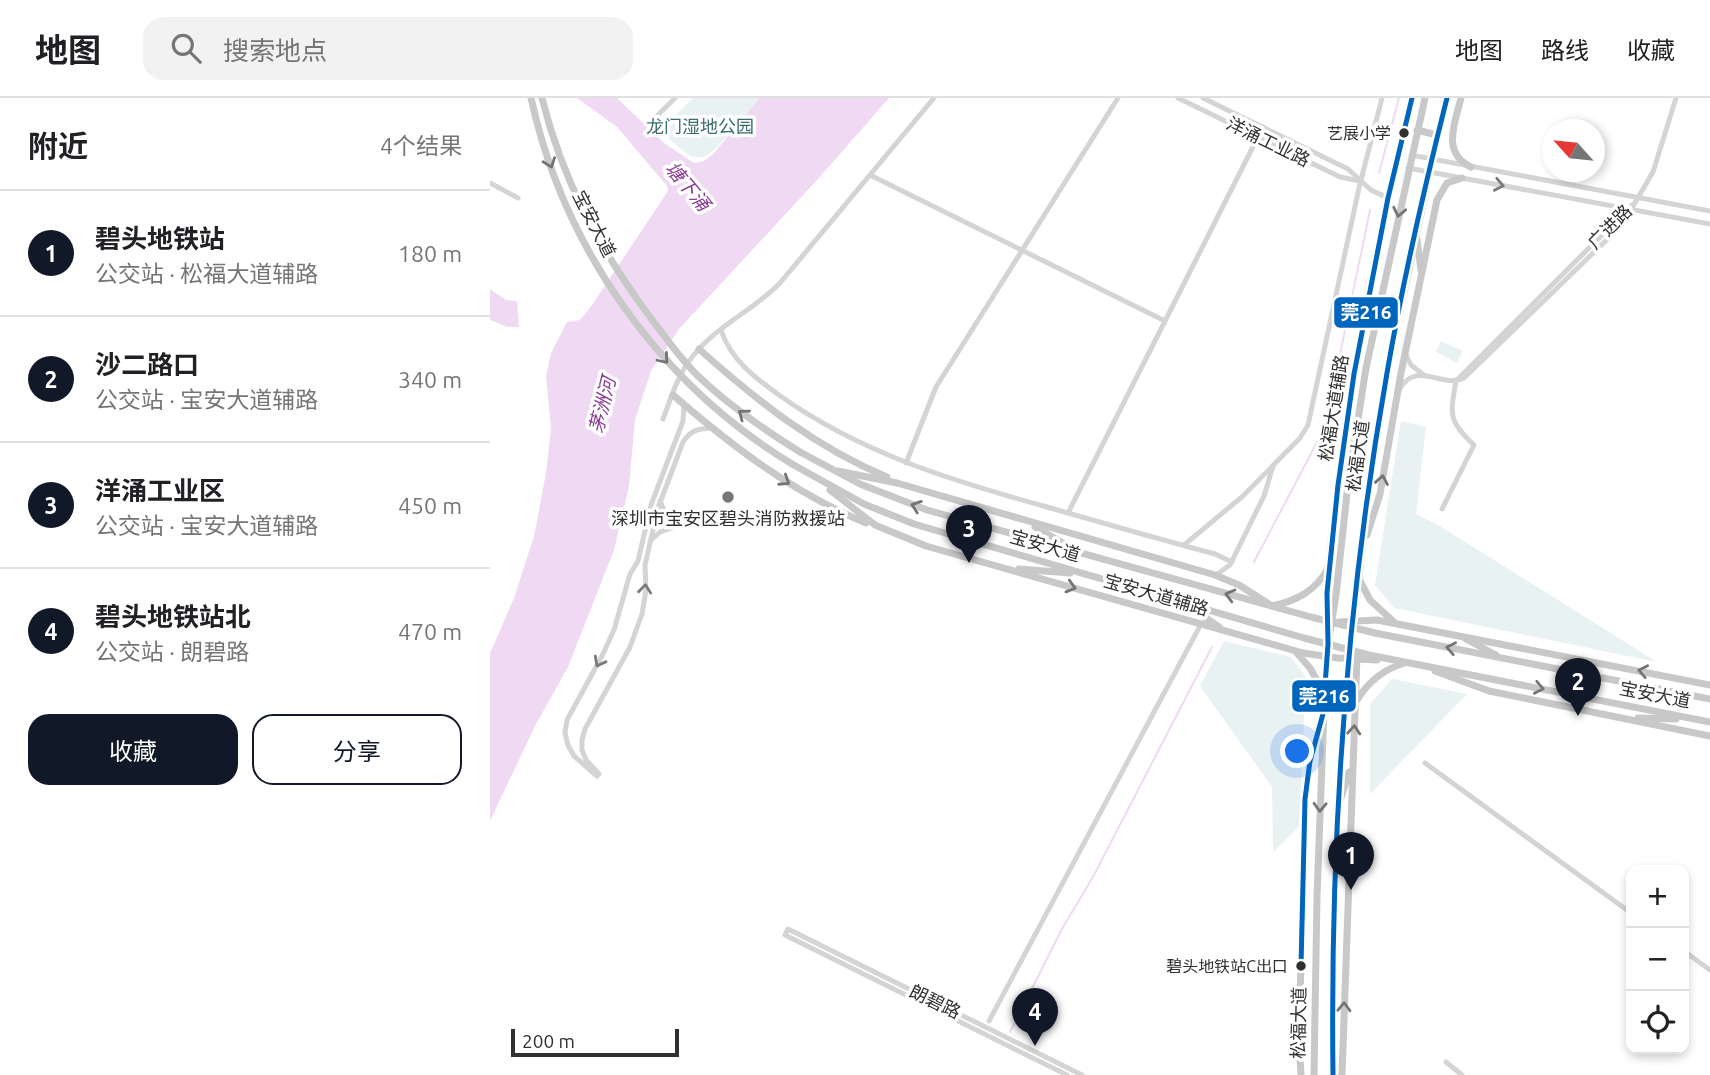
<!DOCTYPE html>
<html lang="zh">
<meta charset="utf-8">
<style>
body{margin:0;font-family:Ubuntu,"Noto Sans SC",sans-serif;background:#f2f2f2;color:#202124}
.controls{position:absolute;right:21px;bottom:21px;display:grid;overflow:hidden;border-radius:14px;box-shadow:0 4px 10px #0003}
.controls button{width:63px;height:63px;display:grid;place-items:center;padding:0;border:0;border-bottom:2px solid #e0e0e0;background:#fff;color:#202124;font:35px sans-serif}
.compass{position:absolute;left:1052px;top:21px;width:63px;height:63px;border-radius:50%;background:#fff;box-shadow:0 4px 10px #0003;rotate:297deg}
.scale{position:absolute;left:21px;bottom:18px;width:168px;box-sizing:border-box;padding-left:7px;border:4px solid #303030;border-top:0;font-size:19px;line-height:24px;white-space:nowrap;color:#303030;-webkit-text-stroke:5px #fff;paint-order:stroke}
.you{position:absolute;left:808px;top:654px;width:24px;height:24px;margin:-18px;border:5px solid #fff;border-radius:50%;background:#1a73e8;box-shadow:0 0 0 10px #1a73e833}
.badge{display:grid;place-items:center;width:46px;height:46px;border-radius:50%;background:#111827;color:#fff;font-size:23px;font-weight:700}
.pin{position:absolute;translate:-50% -58px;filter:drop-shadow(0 2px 4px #0008)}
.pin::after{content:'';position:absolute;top:37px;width:24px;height:21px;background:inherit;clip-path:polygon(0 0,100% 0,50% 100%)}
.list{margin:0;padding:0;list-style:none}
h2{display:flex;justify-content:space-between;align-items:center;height:91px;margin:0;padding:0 28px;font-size:30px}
h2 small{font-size:23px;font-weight:400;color:#757577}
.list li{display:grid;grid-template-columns:46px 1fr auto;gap:21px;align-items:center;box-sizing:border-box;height:126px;padding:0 28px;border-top:2px solid #e0e0e0}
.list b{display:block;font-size:26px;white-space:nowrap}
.list p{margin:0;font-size:23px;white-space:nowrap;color:#757577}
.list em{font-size:23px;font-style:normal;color:#757577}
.actions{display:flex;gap:14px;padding:21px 28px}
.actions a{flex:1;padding:16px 0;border:2px solid #111827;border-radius:21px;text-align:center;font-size:24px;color:#111827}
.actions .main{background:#111827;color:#fff}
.icon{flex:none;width:38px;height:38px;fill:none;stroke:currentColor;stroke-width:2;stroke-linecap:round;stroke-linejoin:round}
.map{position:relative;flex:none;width:1220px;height:977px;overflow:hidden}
header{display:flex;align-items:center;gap:42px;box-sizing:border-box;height:98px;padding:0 35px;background:#fff;border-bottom:2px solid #e0e0e0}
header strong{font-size:33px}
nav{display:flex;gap:38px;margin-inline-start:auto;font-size:24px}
.search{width:490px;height:63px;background:#f2f2f2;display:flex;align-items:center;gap:18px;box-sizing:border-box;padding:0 24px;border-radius:21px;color:#757577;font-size:26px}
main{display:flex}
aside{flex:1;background:#fff}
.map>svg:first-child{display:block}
</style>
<header>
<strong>地图</strong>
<div class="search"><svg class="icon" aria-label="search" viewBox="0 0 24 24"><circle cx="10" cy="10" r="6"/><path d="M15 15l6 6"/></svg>搜索地点</div>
<nav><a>地图</a><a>路线</a><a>收藏</a></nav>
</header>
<main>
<aside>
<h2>附近<small>4个结果</small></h2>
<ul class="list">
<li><span class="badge">1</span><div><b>碧头地铁站</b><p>公交站 · 松福大道辅路</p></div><em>180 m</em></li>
<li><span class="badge">2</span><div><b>沙二路口</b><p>公交站 · 宝安大道辅路</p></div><em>340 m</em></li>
<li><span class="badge">3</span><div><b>洋涌工业区</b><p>公交站 · 宝安大道辅路</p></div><em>450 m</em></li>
<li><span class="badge">4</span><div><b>碧头地铁站北</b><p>公交站 · 朗碧路</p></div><em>470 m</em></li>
</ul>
<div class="actions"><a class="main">收藏</a><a>分享</a></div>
</aside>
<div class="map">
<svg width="1220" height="977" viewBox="0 0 1220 977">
<rect width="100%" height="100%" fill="#fff"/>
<!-- green -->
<g fill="#e9f2f2">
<polygon points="203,0 273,0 223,53 212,60 200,58 169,33"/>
<polygon points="951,243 973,253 967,265 946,254"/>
<polygon points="911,323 936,329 926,416 948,427 1167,564 904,510 885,487"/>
<polygon points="734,543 801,559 816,579 809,729 783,754 782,689 710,588"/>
<polygon points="902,581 977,596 880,696 880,606"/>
</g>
<!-- water -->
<g fill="#f0daf3">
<polygon points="87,0 127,0 174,45 204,65 214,63 223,56 270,0 399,0 328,81 189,231 161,273 145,322 139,388 124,452 78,569 45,628 0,723 0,555 24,500 44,438 56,375 61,331 56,278 61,255 77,224 90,222 102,207 178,93 177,88 127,29"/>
<polygon points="0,191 16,202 27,203 29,229 17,229 0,222"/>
</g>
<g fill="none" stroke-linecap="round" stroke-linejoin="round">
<!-- stream -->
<g stroke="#f0daf3" stroke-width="2">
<polyline points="889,75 909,0"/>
<polyline points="764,464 835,329 880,112"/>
<polyline points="520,934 572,831 604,777 722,549"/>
</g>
<!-- minor -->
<g stroke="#d4d4d4" stroke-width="5">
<polyline points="688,0 850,79 870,83"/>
<polyline points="713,0 858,71 881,92 898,100"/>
<polyline points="164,21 185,0"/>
<polyline points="921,57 1220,113"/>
<polyline points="918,70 1220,126"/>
<polyline points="380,77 675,223"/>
<polyline points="0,85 28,100"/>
<path d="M231,232C241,262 264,279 289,297C370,355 463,383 557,409C613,425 669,441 725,456L742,464"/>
<polyline points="916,257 921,267 934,277"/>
<path d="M909,292C926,261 952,291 974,280L1132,127L1163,74L1186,0"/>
<path d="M173,321C181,300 188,276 203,258C226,228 264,212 290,185L444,0"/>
<polyline points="416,365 446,289 628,0"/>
<path d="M952,411L984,347C958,322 960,318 966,283L1142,107"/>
<polyline points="578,415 773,29"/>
<polyline points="160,443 170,434 187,428 177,419 170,403"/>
<polyline points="694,447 753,398 810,340 818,327 869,90 892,0"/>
<polyline points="726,477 740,467 774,398 783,368"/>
<polyline points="935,665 1141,815"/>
<path d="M109,676L96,662L92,652V642L95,631L140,549L152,516L156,492L155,467L168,410L193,344C201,332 207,331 221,330"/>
<polyline points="107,678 84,658 78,647 75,635 77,622 112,558 124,532 140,476 148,463 161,407 193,323 194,307"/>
<polyline points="1194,853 1220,872"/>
<polyline points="499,923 711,526"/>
<polyline points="956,964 972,977"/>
<polyline points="577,977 295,837 298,831 592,977"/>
</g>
<!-- major -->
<g stroke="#c8c8c8" stroke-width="7">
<path d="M971,0C965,25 951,55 981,69"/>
<polyline points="927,32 947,37"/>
<polyline points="927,142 931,172"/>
<path d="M209,251C266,302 325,349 397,379"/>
<path d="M183,297C242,348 303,395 376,425"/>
<polyline points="310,354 370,386 437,412 821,519 885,535 1220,601"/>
<polyline points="302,366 374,406 424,426 814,540 879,557 1220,624"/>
<path d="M348,373L407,385L725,477L749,487L782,508C806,503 826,493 838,470"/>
<polyline points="340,392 385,427 436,448 813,555 847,560 887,562"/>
<polyline points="545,429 580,449"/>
<polyline points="877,437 890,396 911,275 947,102 957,85 972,80"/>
<polyline points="529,471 580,475"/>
<polyline points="870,483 880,502 904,524"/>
<polyline points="701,510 729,529"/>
<polyline points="849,524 887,522 1220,587"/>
<path d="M837,525C835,472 844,418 851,366C866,243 891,120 922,0"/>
<polyline points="976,541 1006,557"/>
<polyline points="806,554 820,570 833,593"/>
<polyline points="945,573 999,593 1220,638"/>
<path d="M867,602C878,584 894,571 915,565"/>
<polyline points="1148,620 1186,621"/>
<polyline points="851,700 859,674"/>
<polyline points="811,977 809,944 815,701 820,663 830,627"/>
<polyline points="824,977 827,798 836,559 846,497 858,386 876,270 935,0"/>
<polyline points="843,977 842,887 847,714 853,620 880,382 897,273 956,0"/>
<polyline points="852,977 867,558"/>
</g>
<!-- major-bridge -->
<g stroke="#c8c8c8" stroke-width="7">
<path d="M41,0C74,151 170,286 302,366"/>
<path d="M52,0C72,81 108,148 157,215C173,236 188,258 207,277C238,307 273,331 310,354"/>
</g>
<defs>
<g id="bus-1">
<polyline points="811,868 815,701 820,663 833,616 838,546 837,495 848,387 864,276 898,100 922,0"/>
<path d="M843,977C840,742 856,506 897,275C913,182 934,91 957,0"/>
</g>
</defs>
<!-- bus-1 casing -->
<use href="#bus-1" stroke="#fff" stroke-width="10"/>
<!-- bus-1 -->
<use href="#bus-1" stroke="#0065bd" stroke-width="5"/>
</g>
<!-- one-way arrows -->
<defs><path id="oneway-chevron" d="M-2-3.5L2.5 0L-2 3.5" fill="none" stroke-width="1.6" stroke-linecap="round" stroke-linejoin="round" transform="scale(1.75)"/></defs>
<g stroke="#747474">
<use href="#oneway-chevron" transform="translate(60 65) rotate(70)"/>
<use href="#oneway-chevron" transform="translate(909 114) rotate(102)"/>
<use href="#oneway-chevron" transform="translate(174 261) rotate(50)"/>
<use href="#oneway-chevron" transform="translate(253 316) rotate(-143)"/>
<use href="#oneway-chevron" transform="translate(892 382) rotate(-80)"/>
<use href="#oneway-chevron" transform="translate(295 383) rotate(33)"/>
<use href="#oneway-chevron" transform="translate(426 408) rotate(-161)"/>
<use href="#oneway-chevron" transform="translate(581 489) rotate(16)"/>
<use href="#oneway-chevron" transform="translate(740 497) rotate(-165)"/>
<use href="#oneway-chevron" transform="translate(961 550) rotate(-169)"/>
<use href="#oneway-chevron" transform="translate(1153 573) rotate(-169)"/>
<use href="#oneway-chevron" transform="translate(1049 590) rotate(11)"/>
<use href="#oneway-chevron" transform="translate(864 632) rotate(-86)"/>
<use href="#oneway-chevron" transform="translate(830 709) rotate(92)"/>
<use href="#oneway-chevron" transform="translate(854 909) rotate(-88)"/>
</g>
<g stroke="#7a7a7a">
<use href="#oneway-chevron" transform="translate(1009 87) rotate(11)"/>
<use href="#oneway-chevron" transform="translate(155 491) rotate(-84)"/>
<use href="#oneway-chevron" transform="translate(109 564) rotate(118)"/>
</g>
<!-- markers -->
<g fill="#303030" stroke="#fff" stroke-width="2.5">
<circle cx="914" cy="35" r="6"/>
<circle cx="811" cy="868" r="6"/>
</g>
<circle fill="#787878" stroke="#fff" stroke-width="2.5" cx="238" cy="399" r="7"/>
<g text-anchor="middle" stroke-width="7" stroke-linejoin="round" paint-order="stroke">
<!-- bus labels -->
<g font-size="16" fill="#303030" stroke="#fff" text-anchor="end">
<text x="901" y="41">艺展小学</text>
<text x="798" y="874">碧头地铁站C出口</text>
</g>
<!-- park labels -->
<g font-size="18" fill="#3b6d6e" stroke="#fff">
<text x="210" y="35">龙门湿地公园</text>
</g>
<!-- street labels -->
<g font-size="18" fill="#303030" stroke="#fff">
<text transform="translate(778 44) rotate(26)" y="6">洋涌工业路</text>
<text transform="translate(104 126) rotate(63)" y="6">宝安大道</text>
<text transform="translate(1120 129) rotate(-45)" y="6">广进路</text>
<text transform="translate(844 310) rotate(-81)" y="6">松福大道辅路</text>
<text transform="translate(868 358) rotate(-82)" y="6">松福大道</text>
<text transform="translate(555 448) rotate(16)" y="6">宝安大道</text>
<text transform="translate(666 497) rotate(16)" y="6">宝安大道辅路</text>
<text transform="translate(1165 597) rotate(11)" y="6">宝安大道</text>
<text transform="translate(445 904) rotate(26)" y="6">朗碧路</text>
<text transform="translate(809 925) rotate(-89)" y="6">松福大道</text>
</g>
<!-- poi labels -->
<g font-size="18" fill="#303030" stroke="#fff">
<text x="238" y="427">深圳市宝安区碧头消防救援站</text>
</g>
<!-- water labels -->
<g font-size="19" font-style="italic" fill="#8b3b96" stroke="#fff">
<text transform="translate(198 88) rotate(50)" y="7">塘下涌</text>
<text transform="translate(112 307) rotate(-76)" y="7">茅洲河</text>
</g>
</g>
<g stroke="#fff" stroke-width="2.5">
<rect x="843" y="198" width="66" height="33" rx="7" fill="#0065bd"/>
<rect x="801" y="581" width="66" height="34" rx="7" fill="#0065bd"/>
</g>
<g font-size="19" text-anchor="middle" font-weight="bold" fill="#fff">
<text x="876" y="221">莞216</text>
<text x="834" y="605">莞216</text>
</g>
</svg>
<div class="controls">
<button>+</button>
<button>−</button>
<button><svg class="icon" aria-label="locate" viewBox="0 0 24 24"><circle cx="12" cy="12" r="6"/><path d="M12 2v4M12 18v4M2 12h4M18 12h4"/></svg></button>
</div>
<svg class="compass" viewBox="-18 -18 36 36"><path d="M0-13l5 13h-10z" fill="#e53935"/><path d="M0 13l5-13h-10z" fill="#757577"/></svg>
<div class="scale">200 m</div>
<div class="you"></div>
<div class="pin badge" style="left:861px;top:792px">1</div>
<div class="pin badge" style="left:1088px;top:618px">2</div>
<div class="pin badge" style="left:479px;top:465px">3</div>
<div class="pin badge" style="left:545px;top:948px">4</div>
</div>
</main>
